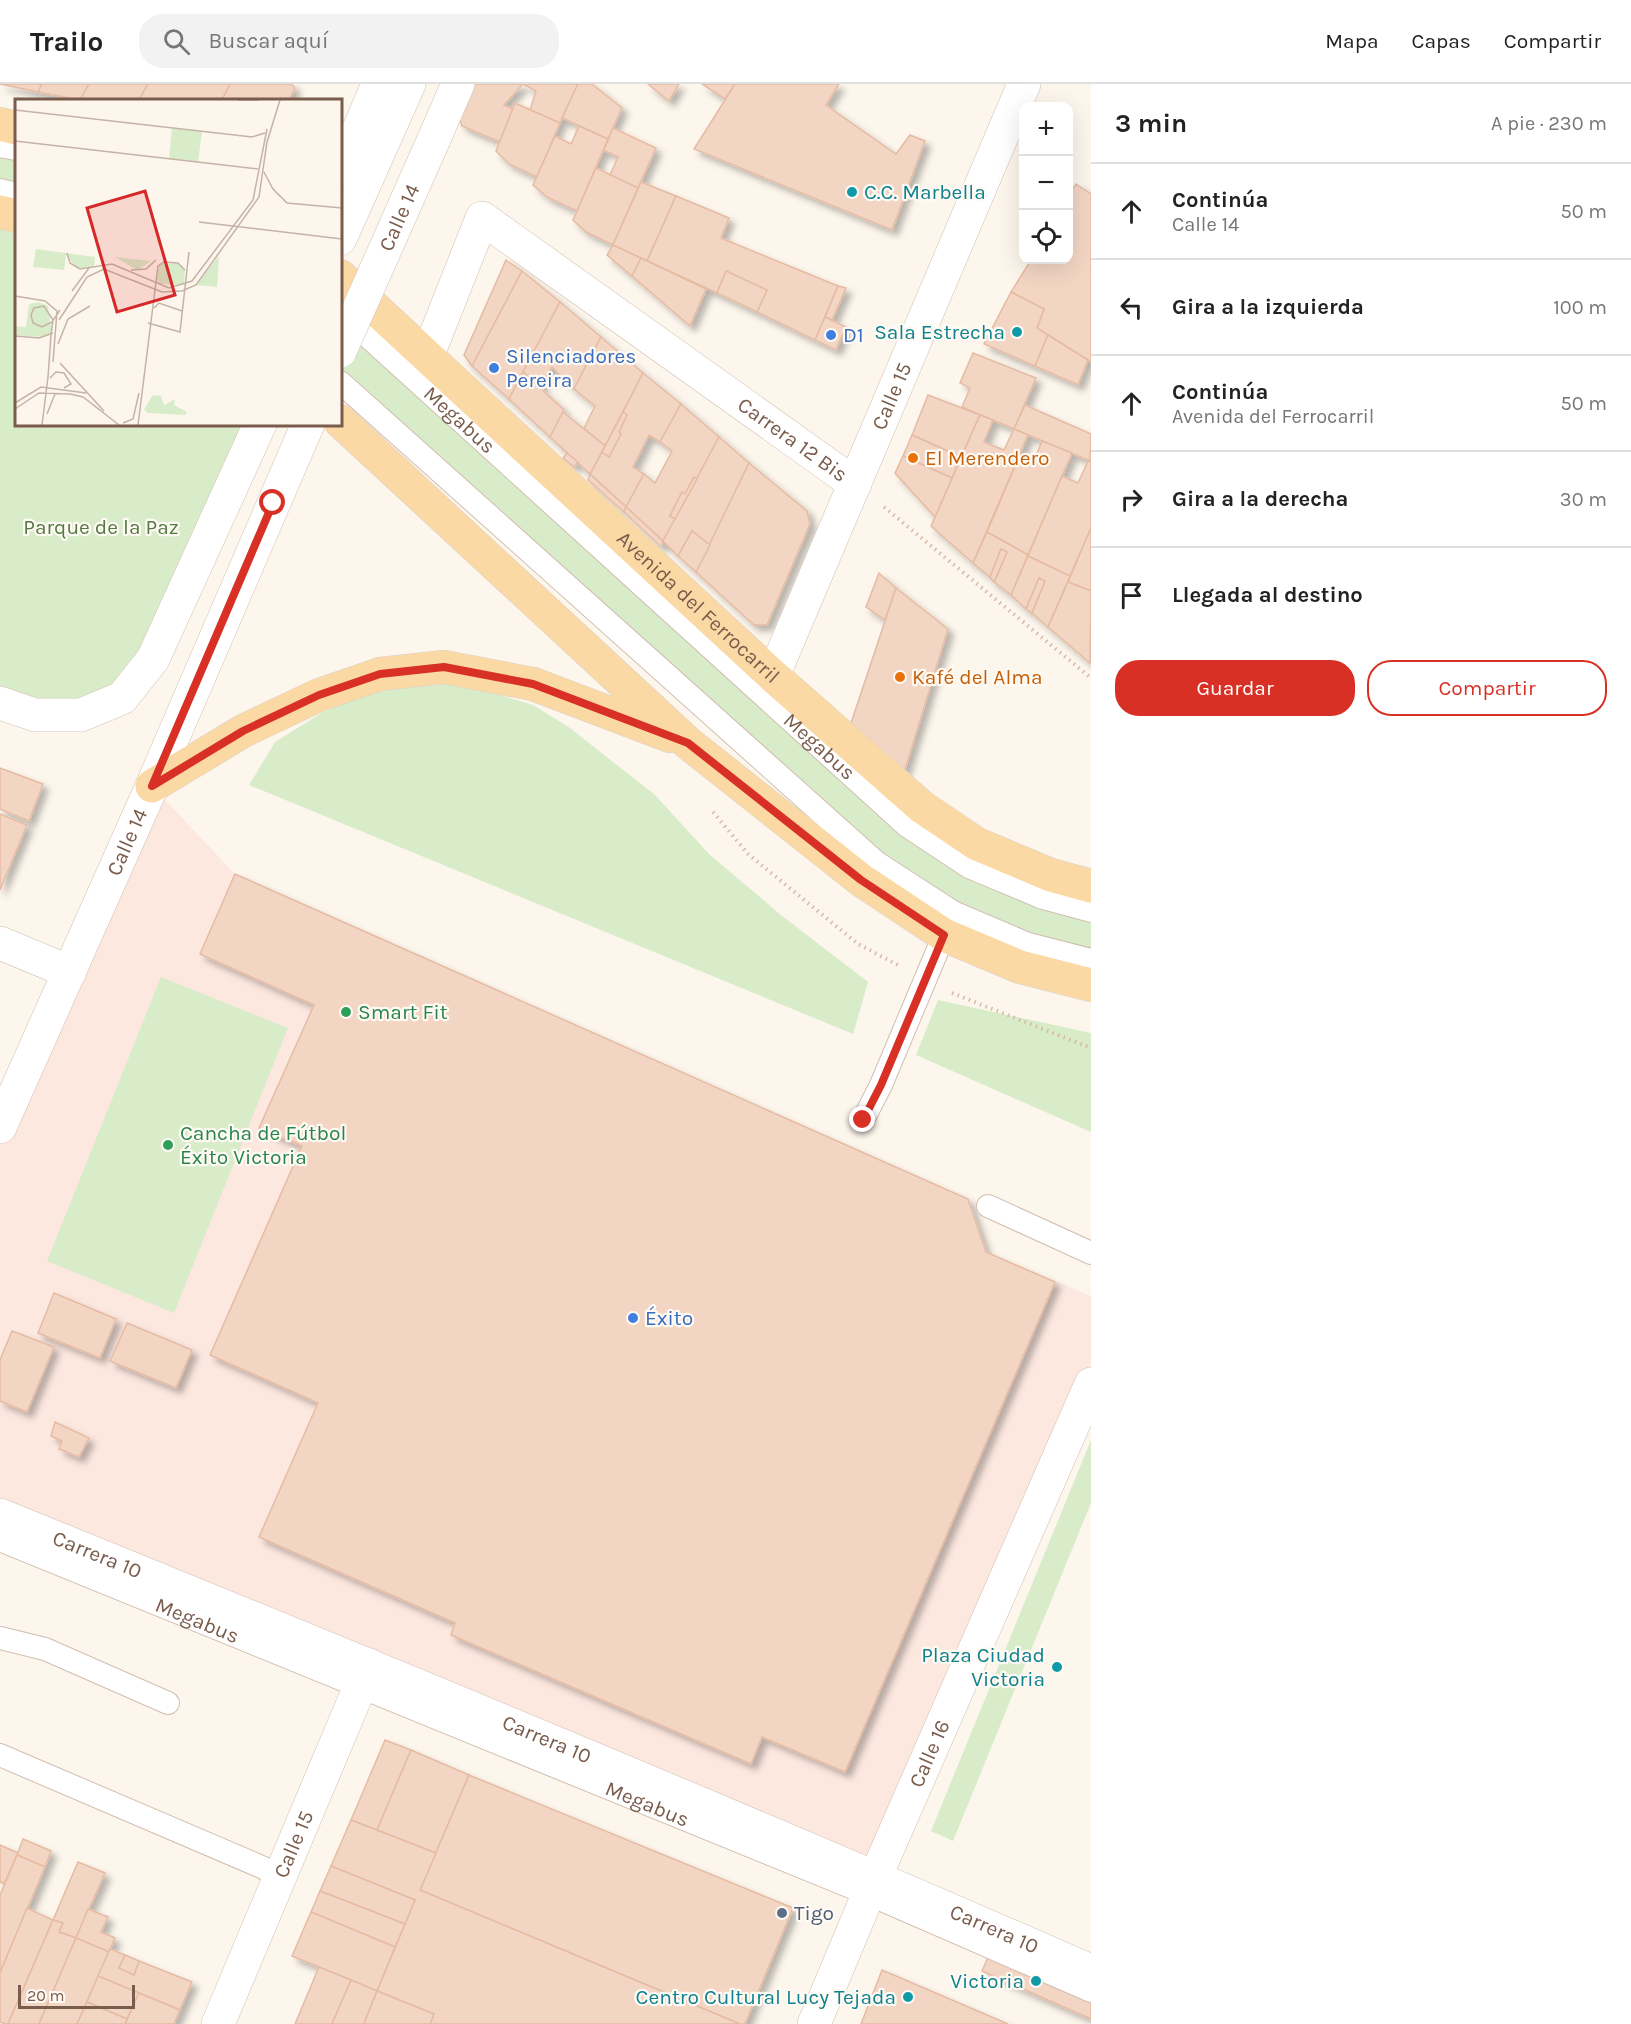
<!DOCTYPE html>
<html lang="es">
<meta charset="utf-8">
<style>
body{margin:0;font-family:Karla,sans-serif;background:#f2f2f2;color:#222}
.controls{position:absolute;right:18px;top:18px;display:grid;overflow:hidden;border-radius:12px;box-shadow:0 6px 24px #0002}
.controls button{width:54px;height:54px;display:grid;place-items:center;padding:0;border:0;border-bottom:2px solid #e0e0e0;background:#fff;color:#222;font:30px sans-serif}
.scale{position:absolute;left:18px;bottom:15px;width:117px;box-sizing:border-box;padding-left:6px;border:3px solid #7a5c4d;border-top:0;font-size:16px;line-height:21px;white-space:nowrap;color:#7a5c4d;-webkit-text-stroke:4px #fffaf3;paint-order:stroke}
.stop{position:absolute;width:18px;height:18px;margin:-14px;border:4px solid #d93025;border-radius:50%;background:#fff}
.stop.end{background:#d93025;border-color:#fff;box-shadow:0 2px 6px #0008}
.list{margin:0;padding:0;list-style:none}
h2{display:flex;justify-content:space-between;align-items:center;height:78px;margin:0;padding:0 24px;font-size:26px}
h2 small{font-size:20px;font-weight:400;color:#767676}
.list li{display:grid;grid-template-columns:39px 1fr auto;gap:18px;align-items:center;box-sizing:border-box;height:96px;padding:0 24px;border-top:2px solid #e0e0e0}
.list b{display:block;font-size:22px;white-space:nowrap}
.list p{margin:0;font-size:20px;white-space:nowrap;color:#767676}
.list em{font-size:20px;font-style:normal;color:#767676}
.actions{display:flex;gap:12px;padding:18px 24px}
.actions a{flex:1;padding:14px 0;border:2px solid #d93025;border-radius:24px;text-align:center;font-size:21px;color:#d93025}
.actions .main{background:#d93025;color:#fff}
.icon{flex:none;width:33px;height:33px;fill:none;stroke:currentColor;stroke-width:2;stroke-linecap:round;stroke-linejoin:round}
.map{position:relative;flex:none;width:1091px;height:1940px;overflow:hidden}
header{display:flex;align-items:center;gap:36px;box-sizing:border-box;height:84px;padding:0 30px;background:#fff;border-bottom:2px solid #e0e0e0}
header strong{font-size:28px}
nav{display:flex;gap:33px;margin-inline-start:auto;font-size:21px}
.search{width:420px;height:54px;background:#f2f2f2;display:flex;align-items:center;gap:15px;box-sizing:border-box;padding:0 21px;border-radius:24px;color:#767676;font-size:22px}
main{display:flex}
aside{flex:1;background:#fff}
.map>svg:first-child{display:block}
</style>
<header>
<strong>Trailo</strong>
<div class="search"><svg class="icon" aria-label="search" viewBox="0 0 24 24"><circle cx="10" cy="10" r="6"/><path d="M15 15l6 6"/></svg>Buscar aquí</div>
<nav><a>Mapa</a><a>Capas</a><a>Compartir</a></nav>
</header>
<main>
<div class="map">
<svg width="1091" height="1940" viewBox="0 0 1091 1940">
<defs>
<filter id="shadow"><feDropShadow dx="5.5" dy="5.5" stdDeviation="3" flood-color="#0004"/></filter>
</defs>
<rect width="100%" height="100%" fill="#fdf6ec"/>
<!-- commercial -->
<polygon fill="#fde8e0" points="152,702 235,790 968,1115 986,1168 1091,1212 1091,1300 876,1793 0,1431 0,1043"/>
<!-- green -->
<g fill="#d8ecc9">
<polygon points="0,62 16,65 16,110 0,106"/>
<polygon points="0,128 16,132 16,340 259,341 122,614 0,619"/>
<polygon points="340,227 907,742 1091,827 1091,876 1028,859 876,778 341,298"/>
<polygon points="438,597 470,602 533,621 570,644 655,711 709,770 781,831 868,898 853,950 249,701 275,658 323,628 360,613 400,602"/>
<polygon points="161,893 288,944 174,1229 47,1177"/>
<polygon points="938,916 1091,949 1091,1048 916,971"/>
<polygon points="1091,1356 1091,1419 953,1757 931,1747"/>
</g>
<!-- building -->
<g fill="#f3d5c3" stroke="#e6bba3" stroke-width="1.5" filter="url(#shadow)">
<polygon points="0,0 42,0 38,8"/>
<polygon points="42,0 89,0 80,16 38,8"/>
<polygon points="89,0 148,0 139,16 80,16"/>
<polygon points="148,0 230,0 222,16 139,16"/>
<polygon points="230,0 292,0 295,4 289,16 222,16"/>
<polygon points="470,0 523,0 504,21 513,25 500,58 462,42 458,29"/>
<polygon points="523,0 578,0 560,39 530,26 536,7"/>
<polygon points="578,0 592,0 622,24 608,55 562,34"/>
<polygon points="648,0 679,0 669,17"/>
<polygon points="702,0 735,0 725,15"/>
<polygon points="735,0 839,0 826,21 896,70 910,51 925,57 892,146 694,65"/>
<polygon points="515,19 560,39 537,93 509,80 496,67"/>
<polygon points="579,42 608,55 577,127 547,113 533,101 555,52 571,60"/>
<polygon points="613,44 656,64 638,104 610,91 618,73 604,66"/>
<polygon points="596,84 638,104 613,161 586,148 573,136"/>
<polygon points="641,98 676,112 647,177 613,161"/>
<polygon points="1076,100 1091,110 1091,278 1037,244 1044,225 1011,208 1031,176 1068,176 1068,112"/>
<polygon points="676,112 729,134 721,154 838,202 815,256 757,228 767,206 726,187 717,209 647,177"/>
<polygon points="613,161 641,174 632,192 607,171"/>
<polygon points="641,174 706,205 690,242 632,192"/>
<polygon points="506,176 522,187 472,282 464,271"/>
<polygon points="522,187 560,218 509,315 472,282"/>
<polygon points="726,187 767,206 757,228 717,209"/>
<polygon points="838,202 846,204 832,236 825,233"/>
<polygon points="1011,208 1044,225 1037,244 1048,251 1035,282 984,260"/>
<polygon points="560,218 601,253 574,305 552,283 540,303 523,288"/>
<polygon points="825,233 846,243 836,266 815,256"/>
<polygon points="1048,251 1088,276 1078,301 1035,282"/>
<polygon points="601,253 643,289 605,362 584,344 595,322 574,305"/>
<polygon points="973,269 1036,294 1014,345 962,323 970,304 960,299"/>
<polygon points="523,288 564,326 550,353 509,315"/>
<polygon points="643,289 681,320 660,358 649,351 633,383 644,390 626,423 590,390 602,368 609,373 621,350 619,348 627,331 623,328"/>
<polygon points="928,311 980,331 961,373 912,351"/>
<polygon points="681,320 719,353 697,395 694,393 685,410 682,408 670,432 675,435 663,457 626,423 644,390 655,399 672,367 660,358"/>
<polygon points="1025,321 1091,350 1090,377 1014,345"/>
<polygon points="563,328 605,362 590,390 550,353"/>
<polygon points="623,328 627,331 619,348 621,350 609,373 602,368"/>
<polygon points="980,331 993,336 984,358 1004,366 1014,345 1028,351 973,479 931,442"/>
<polygon points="912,351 961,373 952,394 903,372"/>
<polygon points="719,353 749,379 710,461 692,447 678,472 663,457"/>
<polygon points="1042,357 1072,369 1028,471 987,448 1019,373 1033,379"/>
<polygon points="567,369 578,378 574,383 563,374"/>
<polygon points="903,372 952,394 935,433 895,389"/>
<polygon points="1088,377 1091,378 1091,444 1070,492 1028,472 1062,392 1078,399"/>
<polygon points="749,379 807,427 810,440 767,541 754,541 696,488"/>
<polygon points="590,390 626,423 624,428 588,396"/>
<polygon points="694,393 697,395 675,435 670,432 682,408 685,410"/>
<polygon points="626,423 663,457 661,463 624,428"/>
<polygon points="1091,444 1091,507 1068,498"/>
<polygon points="692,447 710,461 696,488 678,472"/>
<polygon points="987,448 1028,471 1011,511 994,498 1007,468 1001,465 990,493 973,479"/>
<polygon points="1001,465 1007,468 994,498 990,493"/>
<polygon points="1028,472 1070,492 1048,543 1032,529 1045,497 1039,494 1026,525 1011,511"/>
<polygon points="879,489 896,504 885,536 866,523"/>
<polygon points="1039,494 1045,497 1032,529 1026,525"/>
<polygon points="1068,498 1091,507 1090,579 1048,543"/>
<polygon points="896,504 948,545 904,689 850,642"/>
<polygon points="0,684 43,700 29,737 0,725"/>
<polygon points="0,730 27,741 0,806"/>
<polygon points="235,790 968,1115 986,1168 1055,1198 845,1688 762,1653 751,1680 451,1551 455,1539 259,1453 318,1319 210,1271 302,1062 259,1044 314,921 200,870"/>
<polygon points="54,1209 116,1235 100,1274 38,1249"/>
<polygon points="127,1239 192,1266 176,1304 110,1277"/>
<polygon points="12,1247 54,1263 27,1328 0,1317 0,1276"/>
<polygon points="55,1338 89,1354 79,1373 59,1365 62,1357 51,1352"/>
<polygon points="385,1656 411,1666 377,1746 351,1736"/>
<polygon points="411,1666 469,1691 436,1769 377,1746"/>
<polygon points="469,1691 793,1824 745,1940 740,1940 420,1806"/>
<polygon points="351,1736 436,1769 420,1806 740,1940 430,1940 434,1930 377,1907 415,1816 331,1782"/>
<polygon points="23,1755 51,1767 45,1783 17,1771"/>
<polygon points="0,1761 18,1769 4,1800 0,1798"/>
<polygon points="17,1771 45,1783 0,1889 0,1811"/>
<polygon points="78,1778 105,1789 76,1854 59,1848 63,1839 53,1836"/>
<polygon points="331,1782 415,1816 405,1840 320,1807"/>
<polygon points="320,1807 405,1840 395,1863 311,1828"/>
<polygon points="27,1824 53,1836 8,1940 5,1940 0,1938 0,1889"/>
<polygon points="88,1825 108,1833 101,1848 115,1854 109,1868 76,1854"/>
<polygon points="311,1828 395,1863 377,1907 292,1872"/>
<polygon points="53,1836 63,1839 59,1848 76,1854 61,1889 39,1940 8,1940"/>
<polygon points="76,1854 109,1868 77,1940 39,1940"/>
<polygon points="992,1864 1091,1907 1091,1935 982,1887"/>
<polygon points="110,1865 125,1871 119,1884 134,1891 139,1877 192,1898 180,1926 98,1892"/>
<polygon points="125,1871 139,1877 134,1891 119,1884"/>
<polygon points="319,1883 351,1896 345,1910 332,1940 295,1940"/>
<polygon points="882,1886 1008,1940 861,1940"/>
<polygon points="98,1892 139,1909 127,1935 87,1918"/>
<polygon points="351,1896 377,1907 371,1922 364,1940 332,1940"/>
<polygon points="377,1907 434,1930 430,1940 364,1940"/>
<polygon points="139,1909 180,1926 174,1940 125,1940"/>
<polygon points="87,1918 127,1935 125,1940 77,1940"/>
</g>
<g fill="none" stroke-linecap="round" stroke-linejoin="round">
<defs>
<g id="lane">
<polyline points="0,62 16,65"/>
<polyline points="0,106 16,110"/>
<path id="s1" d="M344,231L907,742L969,783L1043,814L1091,827"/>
<polyline points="340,298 876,778 953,828 1028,860 1091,876"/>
<polyline points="863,1036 881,1001 944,851"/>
<polyline points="988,1122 1091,1169"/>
<path id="s2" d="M0,1456L868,1810L1091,1907"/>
<polyline points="0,1554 45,1565 168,1619"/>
<polyline points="0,1671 264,1784 280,1795"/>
</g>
<g id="street">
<polyline points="340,90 378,0"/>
<path id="s3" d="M427,273L482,134L855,400"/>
<path id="s4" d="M773,592L1024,0"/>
<polyline points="0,859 70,888"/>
<path id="s5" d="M0,1043L152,702"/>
<path id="s6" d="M0,1431C365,1579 730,1729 1091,1887"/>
<path id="s7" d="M218,1940L369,1581"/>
<path id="s8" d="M814,1940L878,1787L1091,1300"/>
</g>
<g id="secondary">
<polyline points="434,55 458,0"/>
<polyline points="340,155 409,0"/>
<polyline points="0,619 35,631 81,631 122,614 153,575 260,340"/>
<polyline points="152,702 308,340"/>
</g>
<g id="primary">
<polyline points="0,40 16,44"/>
<polyline points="0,128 16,132"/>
<path id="s9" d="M340,192L773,592L922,723L977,760L1051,791L1091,802"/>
<polyline points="340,337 688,659 861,796 944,851 1020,883 1091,901"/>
<polyline points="152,702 243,647 319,611 380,590 444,583 533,600 670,652"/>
</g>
</defs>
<!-- lane casing -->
<use href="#lane" stroke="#d1beb0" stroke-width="24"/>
<!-- street casing -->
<use href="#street" stroke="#d1beb0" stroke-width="34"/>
<!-- secondary casing -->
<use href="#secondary" stroke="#d6c0b0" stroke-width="34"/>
<!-- primary casing -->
<use href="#primary" stroke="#dad1cd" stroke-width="34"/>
<!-- path -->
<g stroke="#d9b8a5" stroke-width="4" stroke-dasharray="1.5 4.5" stroke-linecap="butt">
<polyline points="884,423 1091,594"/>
<polyline points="713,728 748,770 858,860 898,881"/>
<polyline points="952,909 1091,964"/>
</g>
<!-- lane -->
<use href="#lane" stroke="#fff" stroke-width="22"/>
<!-- street -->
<use href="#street" stroke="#fff" stroke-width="33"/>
<!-- secondary -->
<use href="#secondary" stroke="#fff" stroke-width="33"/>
<!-- primary -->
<use href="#primary" stroke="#fbd9a5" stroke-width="33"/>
<defs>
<g id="secondary-bridge">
<path id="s10" d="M340,267L434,55"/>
</g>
</defs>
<!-- secondary-bridge casing -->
<use href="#secondary-bridge" stroke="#d6c0b0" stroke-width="34" stroke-linecap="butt"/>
<!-- secondary-bridge -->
<use href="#secondary-bridge" stroke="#fff" stroke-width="33"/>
</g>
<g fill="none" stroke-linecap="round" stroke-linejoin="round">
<!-- route -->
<polyline stroke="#d93025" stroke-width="8" points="273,419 152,702 243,647 319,611 380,590 444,583 533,600 688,659 861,796 944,851 881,1001 863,1036"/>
</g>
<!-- markers -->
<g fill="#0f9aa8" stroke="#fffaf3" stroke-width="2">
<circle cx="852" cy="108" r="6"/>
<circle cx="1017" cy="248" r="6"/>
<circle cx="1057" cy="1583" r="6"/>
<circle cx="1036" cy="1897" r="6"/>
<circle cx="908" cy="1913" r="6"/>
</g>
<g fill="#3f7fe0" stroke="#fffaf3" stroke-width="2">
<circle cx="831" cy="251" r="6"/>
<circle cx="494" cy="284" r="6"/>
<circle cx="633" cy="1234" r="6"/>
</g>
<g fill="#e8710a" stroke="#fffaf3" stroke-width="2">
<circle cx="913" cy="374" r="6"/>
<circle cx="900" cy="593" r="6"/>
</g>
<g fill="#2e9e5b" stroke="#fffaf3" stroke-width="2">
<circle cx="346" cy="928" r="6"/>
<circle cx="168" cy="1061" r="6"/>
</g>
<circle fill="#5c6f8a" stroke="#fffaf3" stroke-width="2" cx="782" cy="1829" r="6"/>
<g text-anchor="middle" stroke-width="4.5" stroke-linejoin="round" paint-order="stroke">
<!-- culture labels -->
<g font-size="21" fill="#0d838f" stroke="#fffaf3" text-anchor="end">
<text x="864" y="115" text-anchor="start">C.C. Marbella</text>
<text x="1005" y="255">Sala Estrecha</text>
<text x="1045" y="1578">Plaza Ciudad<tspan x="1045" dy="24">Victoria</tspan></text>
<text x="1024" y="1904">Victoria</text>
<text x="896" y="1920">Centro Cultural Lucy Tejada</text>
</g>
<!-- street labels -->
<g font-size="21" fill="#7a5c4d" stroke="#fffaf3">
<text dy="7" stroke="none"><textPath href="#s10" startOffset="146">Calle 14</textPath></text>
<text dy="7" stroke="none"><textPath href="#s4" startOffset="304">Calle 15</textPath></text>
<text dy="7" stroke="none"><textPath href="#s1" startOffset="156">Megabus</textPath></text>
<text dy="7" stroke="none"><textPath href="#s3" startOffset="531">Carrera 12 Bis</textPath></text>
<text dy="7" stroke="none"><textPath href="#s9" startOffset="488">Avenida del Ferrocarril</textPath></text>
<text dy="7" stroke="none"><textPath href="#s1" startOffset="642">Megabus</textPath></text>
<text dy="7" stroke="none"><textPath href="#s5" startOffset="312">Calle 14</textPath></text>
<text dy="7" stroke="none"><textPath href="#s6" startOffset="105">Carrera 10</textPath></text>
<text dy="7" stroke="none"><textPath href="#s2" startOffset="213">Megabus</textPath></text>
<text dy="7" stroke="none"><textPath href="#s6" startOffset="591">Carrera 10</textPath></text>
<text dy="7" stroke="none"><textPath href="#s8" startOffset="294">Calle 16</textPath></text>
<text dy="7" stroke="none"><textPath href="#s2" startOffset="699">Megabus</textPath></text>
<text dy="7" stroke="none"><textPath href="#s7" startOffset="195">Calle 15</textPath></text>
<text dy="7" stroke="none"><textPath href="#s6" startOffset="1077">Carrera 10</textPath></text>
</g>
<!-- shop labels -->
<g font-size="21" fill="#366cbe" stroke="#fffaf3" text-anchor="start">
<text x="843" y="258">D1</text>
<text x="506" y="279">Silenciadores<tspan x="506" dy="24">Pereira</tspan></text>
<text x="645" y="1241">Éxito</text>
</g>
<!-- food labels -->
<g font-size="21" fill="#c56008" stroke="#fffaf3" text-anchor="start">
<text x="925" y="381">El Merendero</text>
<text x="912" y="600">Kafé del Alma</text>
</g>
<!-- park labels -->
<g font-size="21" fill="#537a41" stroke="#fffaf3">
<text x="101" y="450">Parque de la Paz</text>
</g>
<!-- leisure labels -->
<g font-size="21" fill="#27864d" stroke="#fffaf3" text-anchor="start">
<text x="358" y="935">Smart Fit</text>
<text x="180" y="1056">Cancha de Fútbol<tspan x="180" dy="24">Éxito Victoria</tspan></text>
</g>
<!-- service labels -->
<g font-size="21" fill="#4e5e75" stroke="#fffaf3" text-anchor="start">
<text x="794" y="1836">Tigo</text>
</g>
</g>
<!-- overview -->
<g transform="translate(15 15)">
<rect width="327" height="327" fill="#fdf6ec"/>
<path d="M157,29L187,33L183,63L154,60ZM21,150L80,158L79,167L63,170L51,156L49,171L18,168ZM204,157L202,188L181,186ZM100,158L136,162L122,171ZM163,164L170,171L169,186L141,185L144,165ZM24,203L33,207L37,235L28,238L0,236V227L11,228L14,205ZM138,296L146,297L149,306L160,300L159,306L172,313L170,316L133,314L129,310Z" fill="#d8ecc9"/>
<path fill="none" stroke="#c5b3a7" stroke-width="1.5" d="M223,1H244M0,11L237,38L250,34M0,42L243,70M249,73L258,90L272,104L327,109M184,123L327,140M52,154L55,164L65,170L97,165L154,189L177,182L238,101L252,30M116,171L131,170L141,161M57,192L74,169M0,197L30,202L42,212L38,263M139,209L144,204L167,212M44,221L72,178L89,170L147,193L167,192L181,186L244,98L252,43L265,1M133,224L165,233L174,153M0,237L24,239L38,234M43,245L53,220L75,207M45,264L89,312M35,279L41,273L49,274L56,285L49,289M0,304L26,288L71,294M0,310L24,294L55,295L68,298L104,326M32,315L40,295M108,324L118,320L124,294M27,326L33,278L36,236L38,221L29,207L19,209L16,216L18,224L27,228L37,223L45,211M123,326L143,167L149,163L163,164L170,171"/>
<path fill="#d62828" fill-opacity="0.15" stroke="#d62828" stroke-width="3" d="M130,92L160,196L102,213L72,109Z"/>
<rect width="327" height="327" fill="none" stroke="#7a5c4d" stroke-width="3"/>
</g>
</svg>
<div class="controls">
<button>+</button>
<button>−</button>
<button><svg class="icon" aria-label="locate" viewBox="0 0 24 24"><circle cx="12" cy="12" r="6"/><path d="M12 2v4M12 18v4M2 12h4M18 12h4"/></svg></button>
</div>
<div class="scale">20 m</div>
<div class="stop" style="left:273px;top:419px"></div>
<div class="stop end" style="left:863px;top:1036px"></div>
</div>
<aside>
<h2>3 min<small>A pie · 230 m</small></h2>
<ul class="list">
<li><svg class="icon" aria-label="ahead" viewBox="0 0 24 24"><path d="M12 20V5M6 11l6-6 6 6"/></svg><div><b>Continúa</b><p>Calle 14</p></div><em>50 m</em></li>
<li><svg class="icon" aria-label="left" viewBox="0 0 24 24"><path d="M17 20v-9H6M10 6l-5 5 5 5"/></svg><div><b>Gira a la izquierda</b></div><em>100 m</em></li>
<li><svg class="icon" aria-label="ahead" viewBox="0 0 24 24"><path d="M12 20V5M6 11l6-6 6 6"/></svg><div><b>Continúa</b><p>Avenida del Ferrocarril</p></div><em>50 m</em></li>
<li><svg class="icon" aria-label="right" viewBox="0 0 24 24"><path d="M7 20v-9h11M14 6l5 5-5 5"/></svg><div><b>Gira a la derecha</b></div><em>30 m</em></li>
<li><svg class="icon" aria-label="arrive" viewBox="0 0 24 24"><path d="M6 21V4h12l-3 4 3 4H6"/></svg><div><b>Llegada al destino</b></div></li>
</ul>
<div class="actions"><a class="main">Guardar</a><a>Compartir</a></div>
</aside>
</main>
